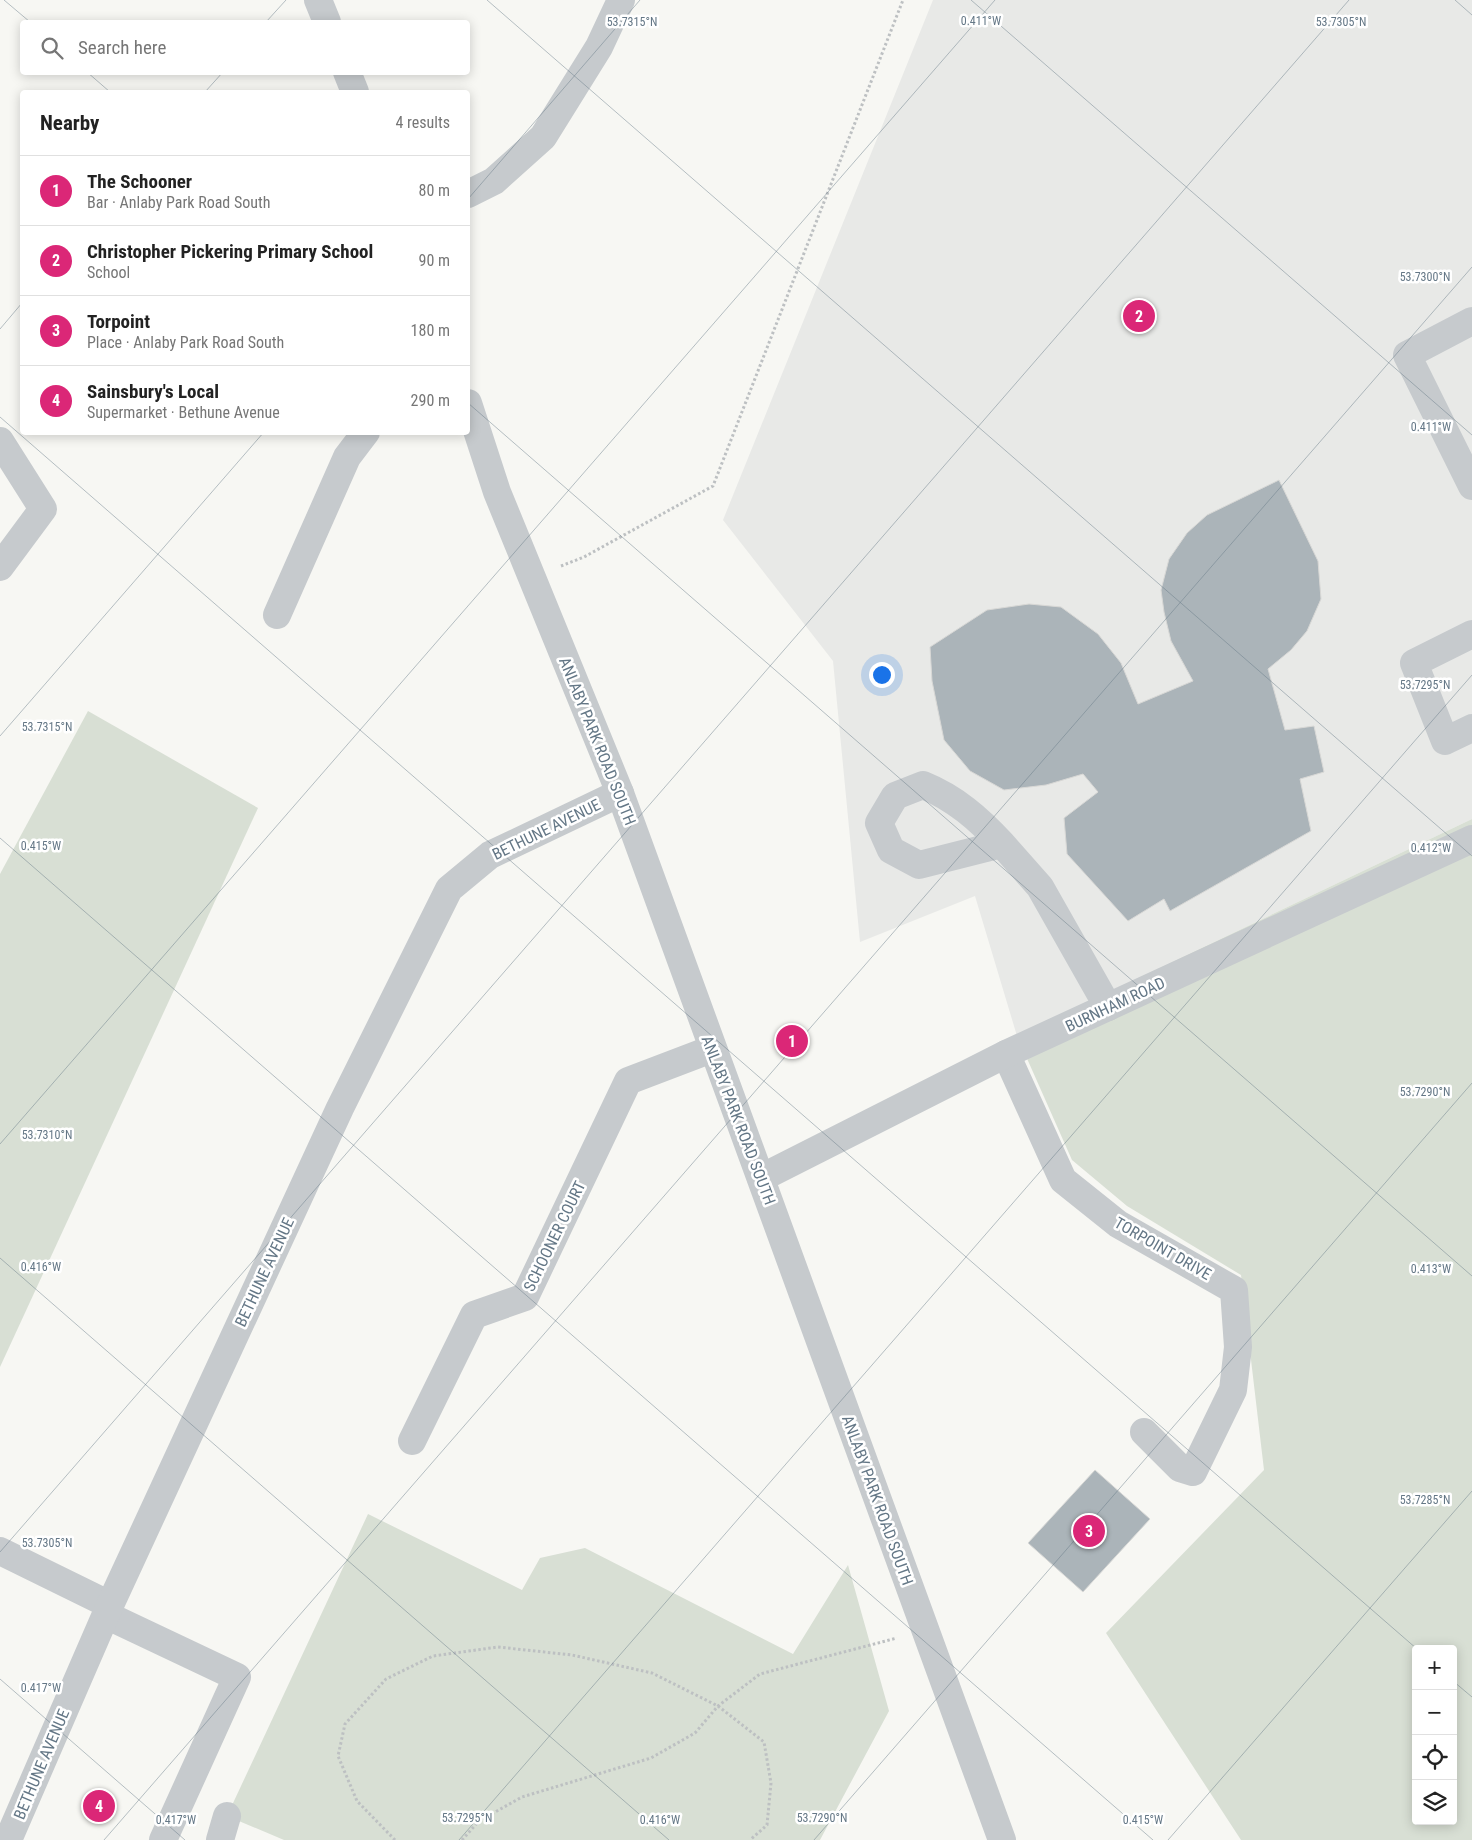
<!DOCTYPE html>
<meta charset="utf-8">
<style>
body{margin:0;font-family:"Roboto Condensed",sans-serif;background:#f2f2f2;color:#222}
.controls{position:absolute;right:15px;bottom:15px;display:grid;overflow:hidden;border-radius:5px;box-shadow:0 2px 12px #0003}
.controls button{width:45px;height:45px;display:grid;place-items:center;padding:0;border:0;border-bottom:1px solid #e0e0e0;background:#fff;color:#222;font:25px sans-serif}
.you{position:absolute;left:881px;top:674px;width:18px;height:18px;margin:-12px;border:4px solid #fff;border-radius:50%;background:#1a73e8;box-shadow:0 0 0 8px #1a73e833}
.badge{display:grid;place-items:center;width:32px;height:32px;border-radius:50%;background:#db2777;color:#fff;font-size:16px;font-weight:700}
.pin{position:absolute;translate:-50% -50%;border:2px solid #fff;box-shadow:0 1px 5px #0006}
.list{margin:0;padding:0;list-style:none}
h2{display:flex;justify-content:space-between;align-items:center;height:65px;margin:0;padding:0 20px;font-size:21px}
h2 small{font-size:16px;font-weight:400;color:#767676}
.list li{display:grid;grid-template-columns:32px 1fr auto;gap:15px;align-items:center;box-sizing:border-box;height:70px;padding:0 20px;border-top:1px solid #e0e0e0}
.list b{display:block;font-size:19px;white-space:nowrap}
.list p{margin:0;font-size:16px;white-space:nowrap;color:#767676}
.list em{font-size:16px;font-style:normal;color:#767676}
.icon{flex:none;width:28px;height:28px;fill:none;stroke:currentColor;stroke-width:2;stroke-linecap:round;stroke-linejoin:round}
.map{position:relative;flex:none;width:1472px;height:1840px;overflow:hidden}
.search{position:absolute;background:#fff;box-shadow:0 2px 12px #0003;left:20px;top:20px;width:450px;height:55px;display:flex;align-items:center;gap:12px;box-sizing:border-box;padding:0 18px;border-radius:5px;color:#767676;font-size:19px}
.panel{position:absolute;background:#fff;box-shadow:0 2px 12px #0003;left:20px;top:90px;width:450px;height:345px;border-radius:5px}
.map>svg:first-child{display:block}
</style>
<div class="map">
<svg width="1472" height="1840" viewBox="0 0 1472 1840">
<rect width="100%" height="100%" fill="#f7f7f3"/>
<!-- built -->
<polygon fill="#e8e9e7" points="933,0 1472,0 1472,819 1017,1036 975,896 860,942 833,661 723,520"/>
<!-- green -->
<g fill="#d8dfd4" fill-rule="evenodd">
<polygon points="88,711 258,808 0,1367 0,874"/>
<path d="M1472,819V1840H1241L1106,1633L1264,1470L1241,1275L1127,1206L1072,1160L1017,1036ZM1416,1649H1453V1821H1416Z"/>
<polygon points="368,1514 522,1590 540,1558 585,1548 793,1654 848,1565 889,1711 820,1840 284,1840 227,1816"/>
</g>
<!-- building -->
<g fill="#abb4b9" stroke="#d8d8d6">
<polygon points="1279,480 1318,561 1321,599 1307,631 1291,650 1268,669 1285,730 1314,726 1324,772 1300,779 1311,831 1170,911 1164,899 1128,921 1067,854 1064,818 1098,792 1083,774 1046,785 1004,790 970,771 944,740 932,681 930,647 987,610 1029,604 1061,607 1098,634 1121,663 1138,704 1193,681 1171,641 1164,612 1161,590 1169,559 1187,533 1207,515"/>
<polygon points="1095,1470 1150,1519 1083,1592 1028,1543"/>
</g>
<g fill="none" stroke-linecap="round" stroke-linejoin="round">
<!-- path -->
<g stroke="#bdc0c2" stroke-width="3" stroke-dasharray="2.5 2.5" stroke-linecap="butt">
<polyline points="561,566 584,557 713,486 903,0"/>
<polyline points="395,1840 357,1801 338,1756 345,1724 386,1679 433,1656 498,1647 572,1655 652,1673 718,1706 764,1742 771,1783 767,1825 750,1840"/>
<polyline points="462,1840 479,1821 522,1797 651,1758 695,1733 718,1706 760,1674 897,1638"/>
</g>
<!-- minor -->
<g stroke="#c6cacd" stroke-width="28">
<polyline points="318,0 327,22"/>
<polyline points="347,72 355,92"/>
<polyline points="468,194 494,181 543,137 599,47 621,0"/>
<polyline points="1472,321 1407,355 1472,486"/>
<polyline points="468,403 497,492 620,793 1002,1840"/>
<polyline points="0,441 43,509 0,567"/>
<polyline points="277,615 347,457 366,432"/>
<polyline points="1472,634 1414,663 1445,741 1472,728"/>
<path d="M1002,844C979,819 955,798 923,785L895,796L879,823L891,850L919,865L1002,844L1040,887L1108,1007"/>
<polyline points="1006,1054 1063,1180 1118,1224 1234,1290 1238,1347 1233,1390 1193,1472 1180,1468 1144,1432"/>
<polyline points="761,1178 1006,1054 1472,839"/>
<polyline points="412,1441 474,1315 525,1297 628,1081 712,1049"/>
<polyline points="0,1551 110,1605"/>
<polyline points="106,1615 237,1677 163,1840"/>
<polyline points="8,1840 110,1605 340,1108 449,889 490,855 620,793"/>
<polyline points="220,1840 227,1816"/>
</g>
</g>
<!-- ticks -->
<path fill="none" stroke="#647786" stroke-width="1" stroke-opacity="0.45" d="M4,0L30,22M487,0L1472,856M971,0L1472,435M1455,0L1472,15M266,22L286,0M87,72L110,92M205,92L223,72M468,199L640,0M0,329L22,303M468,403L1472,1276M0,417L1417,1649M0,736L264,432M0,838L1153,1840M0,1144L995,0M0,1258L669,1840M0,1552L1349,0M0,1679L185,1840M1453,1681L1472,1697M104,1840L1472,267M459,1840L1472,675M814,1840L1472,1083M1168,1840L1472,1491"/>
<g text-anchor="middle" stroke-width="5" stroke-linejoin="round" paint-order="stroke">
<!-- street labels -->
<g font-size="16" fill="#647786" stroke="#fff">
<text transform="translate(598 741) rotate(68)" y="6">ANLABY PARK ROAD SOUTH</text>
<text transform="translate(546 829) rotate(-26)" y="6">BETHUNE AVENUE</text>
<text transform="translate(1115 1004) rotate(-25)" y="6">BURNHAM ROAD</text>
<text transform="translate(739 1120) rotate(69)" y="6">ANLABY PARK ROAD SOUTH</text>
<text transform="translate(554 1236) rotate(-64)" y="6">SCHOONER COURT</text>
<text transform="translate(1163 1248) rotate(30)" y="6">TORPOINT DRIVE</text>
<text transform="translate(264 1272) rotate(-65)" y="6">BETHUNE AVENUE</text>
<text transform="translate(878 1500) rotate(70)" y="6">ANLABY PARK ROAD SOUTH</text>
<text transform="translate(41 1764) rotate(-67)" y="6">BETHUNE AVENUE</text>
</g>
</g>
<g font-size="12" text-anchor="middle" fill="#647786" stroke="#fff" stroke-width="5" stroke-linejoin="round" paint-order="stroke">
<text x="981" y="25">0.411°W</text>
<text x="632" y="26">53.7315°N</text>
<text x="1341" y="26">53.7305°N</text>
<text x="1425" y="281">53.7300°N</text>
<text x="1431" y="431">0.411°W</text>
<text x="1425" y="689">53.7295°N</text>
<text x="47" y="731">53.7315°N</text>
<text x="41" y="850">0.415°W</text>
<text x="1431" y="852">0.412°W</text>
<text x="1425" y="1096">53.7290°N</text>
<text x="47" y="1139">53.7310°N</text>
<text x="41" y="1271">0.416°W</text>
<text x="1431" y="1273">0.413°W</text>
<text x="1425" y="1504">53.7285°N</text>
<text x="47" y="1547">53.7305°N</text>
<text x="41" y="1692">0.417°W</text>
<text x="467" y="1822">53.7295°N</text>
<text x="822" y="1822">53.7290°N</text>
<text x="176" y="1824">0.417°W</text>
<text x="660" y="1824">0.416°W</text>
<text x="1143" y="1824">0.415°W</text>
</g>
</svg>
<div class="controls">
<button>+</button>
<button>−</button>
<button><svg class="icon" aria-label="locate" viewBox="0 0 24 24"><circle cx="12" cy="12" r="6"/><path d="M12 2v4M12 18v4M2 12h4M18 12h4"/></svg></button>
<button><svg class="icon" aria-label="layers" viewBox="0 0 24 24"><path d="M12 4l9 5-9 5-9-5zM3 14l9 5 9-5"/></svg></button>
</div>
<div class="you"></div>
<div class="pin badge" style="left:792px;top:1041px">1</div>
<div class="pin badge" style="left:1139px;top:316px">2</div>
<div class="pin badge" style="left:1089px;top:1531px">3</div>
<div class="pin badge" style="left:99px;top:1806px">4</div>
<div class="search"><svg class="icon" aria-label="search" viewBox="0 0 24 24"><circle cx="10" cy="10" r="6"/><path d="M15 15l6 6"/></svg>Search here</div>
<section class="panel">
<h2>Nearby<small>4 results</small></h2>
<ul class="list">
<li><span class="badge">1</span><div><b>The Schooner</b><p>Bar · Anlaby Park Road South</p></div><em>80 m</em></li>
<li><span class="badge">2</span><div><b>Christopher Pickering Primary School</b><p>School</p></div><em>90 m</em></li>
<li><span class="badge">3</span><div><b>Torpoint</b><p>Place · Anlaby Park Road South</p></div><em>180 m</em></li>
<li><span class="badge">4</span><div><b>Sainsbury's Local</b><p>Supermarket · Bethune Avenue</p></div><em>290 m</em></li>
</ul>
</section>
</div>
